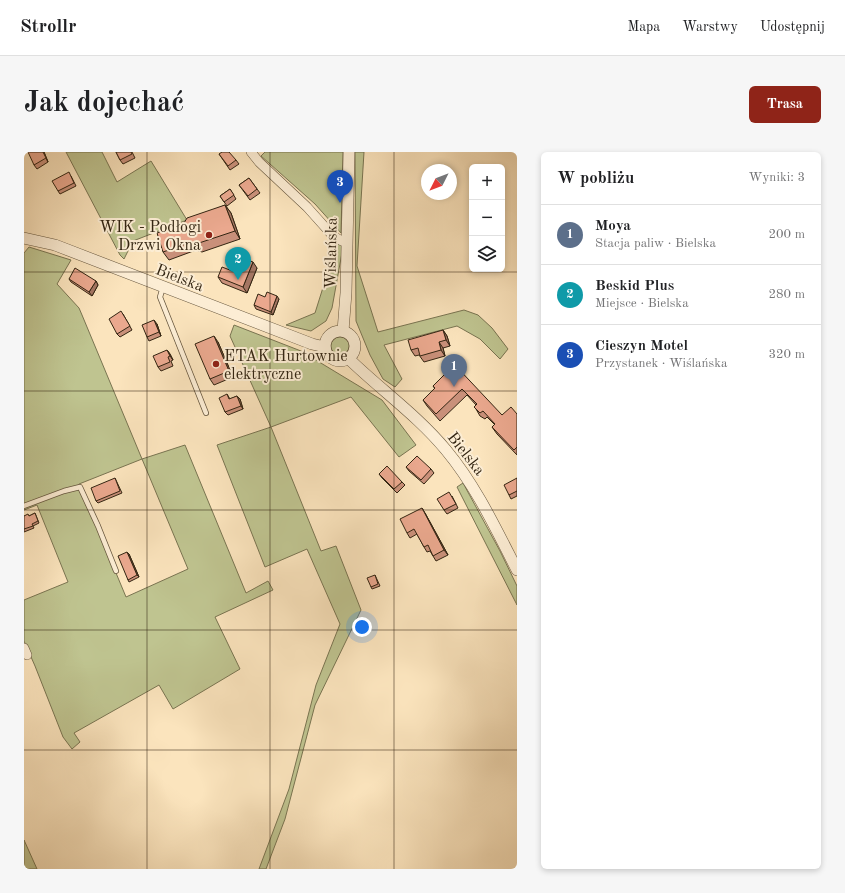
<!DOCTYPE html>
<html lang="pl">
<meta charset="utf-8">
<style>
body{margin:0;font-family:"Old Standard TT",serif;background:#f6f6f6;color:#202124}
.controls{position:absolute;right:12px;top:12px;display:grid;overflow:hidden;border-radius:6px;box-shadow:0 2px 6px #0003}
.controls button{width:36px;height:36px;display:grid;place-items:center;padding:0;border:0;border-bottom:1px solid #e0e0e0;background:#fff;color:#202124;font:20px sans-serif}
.compass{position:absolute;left:397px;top:12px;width:36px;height:36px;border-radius:50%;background:#fff;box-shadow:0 2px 6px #0003;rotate:228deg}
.you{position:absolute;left:338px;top:475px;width:14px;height:14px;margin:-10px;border:3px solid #fff;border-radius:50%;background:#1a73e8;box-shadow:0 0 0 6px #1a73e833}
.badge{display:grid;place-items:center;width:26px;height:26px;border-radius:50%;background:#8f2418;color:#fff;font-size:13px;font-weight:700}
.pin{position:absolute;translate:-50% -33px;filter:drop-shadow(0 1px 2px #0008)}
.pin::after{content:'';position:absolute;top:21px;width:14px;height:12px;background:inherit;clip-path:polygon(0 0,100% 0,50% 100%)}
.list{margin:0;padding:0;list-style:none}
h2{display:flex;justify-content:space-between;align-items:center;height:52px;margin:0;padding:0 16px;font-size:17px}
h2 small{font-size:13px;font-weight:400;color:#757577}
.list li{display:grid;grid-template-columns:26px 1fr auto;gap:12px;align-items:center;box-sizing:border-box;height:60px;padding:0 16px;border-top:1px solid #e0e0e0}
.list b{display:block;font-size:15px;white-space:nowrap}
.list p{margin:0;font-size:13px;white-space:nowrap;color:#757577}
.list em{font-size:13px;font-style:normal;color:#757577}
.icon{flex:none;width:22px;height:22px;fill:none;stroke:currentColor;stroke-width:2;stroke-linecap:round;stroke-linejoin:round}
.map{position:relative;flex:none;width:493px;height:717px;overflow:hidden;border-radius:6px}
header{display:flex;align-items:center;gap:24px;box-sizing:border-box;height:56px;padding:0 20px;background:#fff;border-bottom:1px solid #e0e0e0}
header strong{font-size:19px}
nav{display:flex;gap:22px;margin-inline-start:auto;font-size:14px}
.intro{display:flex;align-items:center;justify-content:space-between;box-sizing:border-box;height:96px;padding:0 24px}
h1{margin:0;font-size:28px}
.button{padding:10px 18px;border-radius:6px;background:#8f2418;color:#fff;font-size:14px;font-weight:700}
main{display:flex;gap:24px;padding:0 24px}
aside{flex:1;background:#fff;border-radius:6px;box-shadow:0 2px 6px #0003}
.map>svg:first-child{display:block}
</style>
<header>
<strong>Strollr</strong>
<nav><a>Mapa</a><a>Warstwy</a><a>Udostępnij</a></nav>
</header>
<div class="intro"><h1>Jak dojechać</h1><a class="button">Trasa</a></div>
<main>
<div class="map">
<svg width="493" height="717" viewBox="0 0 493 717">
<rect width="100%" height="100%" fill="#fbe4bd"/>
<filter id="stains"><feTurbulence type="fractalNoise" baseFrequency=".005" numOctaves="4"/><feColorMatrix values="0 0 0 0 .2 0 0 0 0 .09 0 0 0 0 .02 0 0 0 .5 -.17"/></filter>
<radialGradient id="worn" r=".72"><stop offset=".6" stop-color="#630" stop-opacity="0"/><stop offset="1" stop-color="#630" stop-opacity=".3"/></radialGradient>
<!-- green -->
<g fill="#bfc490" stroke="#797451" fill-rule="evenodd">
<polygon points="42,0 78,0 93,30 127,9 163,68 109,89 100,107 96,103"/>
<polygon points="241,0 319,0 317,81 291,52 237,4"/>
<polygon points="331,0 340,0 333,114 354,180 440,158 454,163 468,176 484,197 476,207 456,187 433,174 360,193 378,227 371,235 359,227 346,203 332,169"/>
<polygon points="313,91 319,95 308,156 302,169 287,179 262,173 291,161"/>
<path d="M5,95L47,108L33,132L55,156L58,163L118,307L161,293L222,441L244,429L249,438L191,465L216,517L149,557L135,533L50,581L56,590L48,597L39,585L11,514L0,489V448L44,430L13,353L0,358V101ZM118,307L164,417L102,445L55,332Z"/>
<polygon points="210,173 277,199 358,248 392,293 375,305 327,245 247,275 297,399 312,394 337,458 291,553 261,667 242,717 235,717 265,637 292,533 316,472 283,397 241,415 193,293 247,275 206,184"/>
<circle cx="316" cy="194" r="9"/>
<polygon points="439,331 476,399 493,434 493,453 433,335"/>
<polygon points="0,688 13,717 0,717"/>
</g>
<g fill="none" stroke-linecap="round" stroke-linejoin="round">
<defs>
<g id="service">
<polyline points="139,135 136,145 182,261"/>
<polyline points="0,354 40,339 56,335 74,374 92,419"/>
</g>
<g id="minor">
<polyline points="227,0 235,10 283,55 309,84 318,89 323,89"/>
<polyline points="0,496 3,503"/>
</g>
<g id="tertiary">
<polyline points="0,86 31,93 288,192 301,195"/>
<circle cx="316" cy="194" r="15"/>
<polyline points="319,179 322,141 325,0"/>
<path d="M325,207C357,238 394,264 422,298C452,334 472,377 493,418"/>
</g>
</defs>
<!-- service casing -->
<use href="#service" stroke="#65553d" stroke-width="6"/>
<!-- minor casing -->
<use href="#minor" stroke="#65553d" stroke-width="10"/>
<!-- tertiary casing -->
<use href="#tertiary" stroke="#65553d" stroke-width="12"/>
<!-- service -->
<use href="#service" stroke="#fcedd4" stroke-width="4.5"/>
<!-- minor -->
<use href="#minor" stroke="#fcedd4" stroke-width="9"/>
<!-- tertiary -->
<use href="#tertiary" stroke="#fcedd4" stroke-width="11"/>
</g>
<!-- wall -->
<g fill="#c9907a" stroke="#332512">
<polygon points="20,0 24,10 13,17 10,13"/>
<polygon points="92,0 108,0 111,6 99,12 96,8"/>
<polygon points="195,2 212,8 215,12 206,18"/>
<polygon points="47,24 52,34 36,42 34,39"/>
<polygon points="225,26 236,41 226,48 215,33"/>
<polygon points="206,37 212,47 203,54 196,44"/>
<polygon points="201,53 207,61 216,87 178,100 172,98 145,108 139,100 160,71"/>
<polygon points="233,116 223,141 198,131 194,125 211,120"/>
<polygon points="45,127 72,129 74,133 68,144 47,130"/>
<polygon points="255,147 249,163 232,157 230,153"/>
<polygon points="99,162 108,178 96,185 93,182"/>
<polygon points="133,172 137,184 125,189 123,185"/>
<polygon points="419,178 423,184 426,194 419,196 421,204 400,210 395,203 391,204 387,198"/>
<polygon points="194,190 209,225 190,233 186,227"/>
<polygon points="143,198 146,202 149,208 147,209 149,214 137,219 134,215"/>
<polygon points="421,223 478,263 493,262 493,303 473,282 468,275 471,273 463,265 461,267 456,264 452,257 452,253 443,243 416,269 403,254 399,248 411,237 409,234"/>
<polygon points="203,242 206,247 213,244 216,247 219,257 204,263 201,260"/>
<polygon points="382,315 407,317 410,321 400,332 385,319"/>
<polygon points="355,322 378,330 381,333 373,341 358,326"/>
<polygon points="91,326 98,341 74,351 72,349"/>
<polygon points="493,326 493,344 487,347 485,343"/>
<polygon points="428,344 434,356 423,362 420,358"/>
<polygon points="11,361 15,371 9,374 10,376 0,380 0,364 5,364"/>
<polygon points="401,361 424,403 412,409 406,399 403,400 400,395 393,382 386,386 383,381"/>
<polygon points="105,402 115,425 105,430 104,428"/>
<polygon points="351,423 356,434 348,437 347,435"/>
</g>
<!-- shaded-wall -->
<g fill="#a47663" stroke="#332512">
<polygon points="19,0 20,0 24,10"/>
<polygon points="201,53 207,61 216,87 211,79"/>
<polygon points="229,110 233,116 223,141 219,135"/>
<polygon points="72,129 74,133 68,144 65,140"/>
<polygon points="253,144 255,147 249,163 247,160"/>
<polygon points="130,168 133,172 137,184 135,180"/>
<polygon points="419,178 423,184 426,194 422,188"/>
<polygon points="190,184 194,190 209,225 205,219"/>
<polygon points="415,190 419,196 421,204 417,198"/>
<polygon points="143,198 146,202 149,208 146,204"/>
<polygon points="213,244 216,247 219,257 217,254"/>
<polygon points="398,356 401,361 424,403 420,398"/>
<polygon points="103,400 105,402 115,425 113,423"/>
</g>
<!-- building -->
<g fill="#eaa88e" stroke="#332512">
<polygon points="4,0 19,0 22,6 10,13"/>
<polygon points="92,0 107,0 108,2 96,8"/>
<polygon points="198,0 205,0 212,8 204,14 195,2"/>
<polygon points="45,20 50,31 34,39 28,29"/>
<polygon points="225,26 233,37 224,44 215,33"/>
<polygon points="206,37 210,43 200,50 196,44"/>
<polygon points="201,53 211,79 172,92 167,90 139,100 133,81 160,71 163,66"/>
<polygon points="216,105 229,110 219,135 194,125 198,115 211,120"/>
<polygon points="51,116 72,129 65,140 45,127"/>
<polygon points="243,140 253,144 247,160 230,153 234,142 241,145"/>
<polygon points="97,159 106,174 93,182 85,167"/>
<polygon points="130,168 135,180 123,185 118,173"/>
<polygon points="419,178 422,188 415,190 417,198 396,204 394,196 387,198 384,188"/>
<polygon points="190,184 205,219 186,227 171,192"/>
<polygon points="143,198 146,204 144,205 146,210 134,215 129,204"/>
<polygon points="430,212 478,263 487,255 493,262 493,295 490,298 468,275 471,272 459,259 456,261 450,255 453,252 438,237 412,262 399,248 411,236 409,234 421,222 420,221"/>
<polygon points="203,242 205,247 213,244 217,254 201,260 195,246"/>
<polygon points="393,304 407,317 397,328 382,315"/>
<polygon points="363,314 378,330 370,337 355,322"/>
<polygon points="91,326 96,339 72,349 67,336"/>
<polygon points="493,326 493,339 485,343 480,333"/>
<polygon points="425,340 432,352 420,358 413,347"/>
<polygon points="398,356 420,398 409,404 404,393 400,395 390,377 383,381 376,367"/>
<polygon points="11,361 14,369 8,372 9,374 0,377 0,364 4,362 5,364"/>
<polygon points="103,400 113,423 104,428 94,404"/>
<polygon points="351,423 354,432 347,435 343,426"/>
</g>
<!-- grid -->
<path fill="none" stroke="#332512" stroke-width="1" stroke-opacity="0.55" d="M123,0V717M246,0V717M370,0V717M0,120H493M0,239H493M0,358H493M0,478H493M0,598H493"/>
<!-- markers -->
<g fill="#8f2418" stroke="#fcedd4" stroke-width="1.5">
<circle cx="185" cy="83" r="4"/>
<circle cx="192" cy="212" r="4"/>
</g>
<g text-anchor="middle" stroke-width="4" stroke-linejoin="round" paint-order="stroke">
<!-- poi labels -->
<g font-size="16" fill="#332512" stroke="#fcedd4" text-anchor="end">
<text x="177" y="80">WIK - Podłogi<tspan x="177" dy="18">Drzwi Okna</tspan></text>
<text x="200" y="209" text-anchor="start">ETAK Hurtownie<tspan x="200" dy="18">elektryczne</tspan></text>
</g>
<!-- street labels -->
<g font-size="16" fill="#332512" stroke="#fcedd4">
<text transform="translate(306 101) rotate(-89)" y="6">Wiślańska</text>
<text transform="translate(156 125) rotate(21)" y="6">Bielska</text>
<text transform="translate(443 301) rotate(52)" y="6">Bielska</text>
</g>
</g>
<rect width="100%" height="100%" filter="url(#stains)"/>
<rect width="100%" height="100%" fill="url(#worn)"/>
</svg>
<div class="controls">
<button>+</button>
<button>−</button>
<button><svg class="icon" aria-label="layers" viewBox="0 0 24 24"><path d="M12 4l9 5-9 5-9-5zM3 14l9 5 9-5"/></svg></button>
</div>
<svg class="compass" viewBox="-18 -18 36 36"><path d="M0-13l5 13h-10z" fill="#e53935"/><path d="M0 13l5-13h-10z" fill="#757577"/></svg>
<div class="you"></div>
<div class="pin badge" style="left:430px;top:235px;background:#5c6f8a">1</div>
<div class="pin badge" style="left:214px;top:128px;background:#0f9aa8">2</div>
<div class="pin badge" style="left:316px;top:51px;background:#1a4fb4">3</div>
</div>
<aside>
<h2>W pobliżu<small>Wyniki: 3</small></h2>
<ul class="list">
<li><span class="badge" style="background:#5c6f8a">1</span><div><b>Moya</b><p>Stacja paliw · Bielska</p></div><em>200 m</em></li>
<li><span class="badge" style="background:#0f9aa8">2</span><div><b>Beskid Plus</b><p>Miejsce · Bielska</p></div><em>280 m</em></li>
<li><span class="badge" style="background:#1a4fb4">3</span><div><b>Cieszyn Motel</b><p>Przystanek · Wiślańska</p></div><em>320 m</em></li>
</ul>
</aside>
</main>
